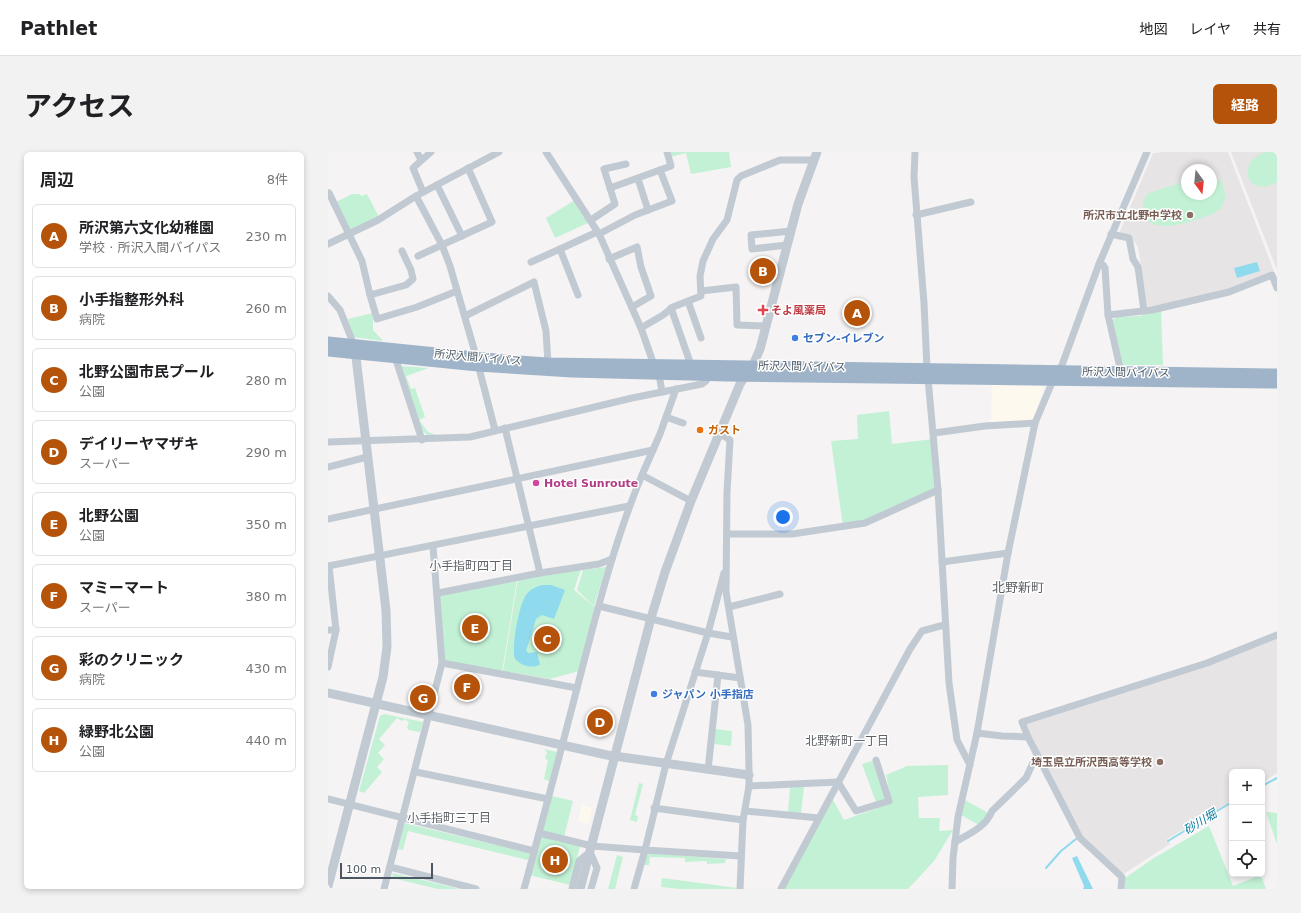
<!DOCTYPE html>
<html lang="ja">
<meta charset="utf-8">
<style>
body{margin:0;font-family:"DejaVu Sans","Noto Sans JP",sans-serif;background:#f2f2f2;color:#202124}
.controls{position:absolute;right:12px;bottom:12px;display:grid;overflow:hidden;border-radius:6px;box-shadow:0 2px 6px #0003}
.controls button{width:36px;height:36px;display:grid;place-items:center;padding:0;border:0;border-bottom:1px solid #e0e0e0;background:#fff;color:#202124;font:20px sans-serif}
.compass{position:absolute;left:853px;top:12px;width:36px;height:36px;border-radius:50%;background:#fff;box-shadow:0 2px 6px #0003;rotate:165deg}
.scale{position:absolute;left:12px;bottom:10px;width:93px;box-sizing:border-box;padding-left:4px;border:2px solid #4a5661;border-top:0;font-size:11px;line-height:14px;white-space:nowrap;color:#4a5661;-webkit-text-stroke:3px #fff;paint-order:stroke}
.you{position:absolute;left:455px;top:365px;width:14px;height:14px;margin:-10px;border:3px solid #fff;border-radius:50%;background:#1a73e8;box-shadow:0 0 0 6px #1a73e833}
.badge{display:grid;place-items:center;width:26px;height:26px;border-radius:50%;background:#b45309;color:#fff;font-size:13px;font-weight:700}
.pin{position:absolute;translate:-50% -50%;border:2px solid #fff;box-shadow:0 1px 4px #0006}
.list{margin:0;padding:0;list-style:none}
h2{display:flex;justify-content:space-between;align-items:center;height:52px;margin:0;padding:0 16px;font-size:17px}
h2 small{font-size:13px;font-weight:400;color:#757577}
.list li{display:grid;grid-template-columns:26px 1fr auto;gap:12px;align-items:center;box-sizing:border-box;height:64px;margin:0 8px 8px;padding:0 8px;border:1px solid #e0e0e0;border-radius:6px}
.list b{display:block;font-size:15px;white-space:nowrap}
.list p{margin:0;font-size:13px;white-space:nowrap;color:#757577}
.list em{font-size:13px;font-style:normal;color:#757577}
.icon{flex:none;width:22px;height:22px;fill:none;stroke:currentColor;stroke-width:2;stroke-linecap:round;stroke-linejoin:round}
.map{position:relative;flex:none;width:949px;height:737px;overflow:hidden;border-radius:6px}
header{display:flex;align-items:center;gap:24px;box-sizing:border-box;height:56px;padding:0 20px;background:#fff;border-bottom:1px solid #e0e0e0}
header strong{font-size:19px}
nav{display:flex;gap:22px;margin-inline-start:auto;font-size:14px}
.intro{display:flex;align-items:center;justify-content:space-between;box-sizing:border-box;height:96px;padding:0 24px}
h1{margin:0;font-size:28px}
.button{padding:10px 18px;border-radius:6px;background:#b45309;color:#fff;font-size:14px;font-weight:700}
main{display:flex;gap:24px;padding:0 24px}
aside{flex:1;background:#fff;border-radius:6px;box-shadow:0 2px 6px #0003}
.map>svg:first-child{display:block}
</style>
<header>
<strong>Pathlet</strong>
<nav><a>地図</a><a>レイヤ</a><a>共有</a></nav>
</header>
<div class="intro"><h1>アクセス</h1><a class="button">経路</a></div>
<main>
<aside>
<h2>周辺<small>8件</small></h2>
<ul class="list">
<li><span class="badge">A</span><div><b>所沢第六文化幼稚園</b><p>学校 · 所沢入間バイパス</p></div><em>230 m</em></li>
<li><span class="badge">B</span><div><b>小手指整形外科</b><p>病院</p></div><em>260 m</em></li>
<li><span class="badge">C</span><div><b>北野公園市民プール</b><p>公園</p></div><em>280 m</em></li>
<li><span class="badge">D</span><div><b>デイリーヤマザキ</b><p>スーパー</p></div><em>290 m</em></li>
<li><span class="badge">E</span><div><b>北野公園</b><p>公園</p></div><em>350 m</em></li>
<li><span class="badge">F</span><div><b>マミーマート</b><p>スーパー</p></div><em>380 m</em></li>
<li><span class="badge">G</span><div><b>彩のクリニック</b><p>病院</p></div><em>430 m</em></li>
<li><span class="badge">H</span><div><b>緑野北公園</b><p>公園</p></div><em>440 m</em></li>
</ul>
</aside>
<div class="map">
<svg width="949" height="737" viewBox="0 0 949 737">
<rect width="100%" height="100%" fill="#f5f3f3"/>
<!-- commercial -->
<g fill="#fdf9ef">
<polygon points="664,233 716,234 705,269 663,271"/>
<polygon points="254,653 264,656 260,672 250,669"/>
</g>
<!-- education -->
<g fill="#e6e4e5" fill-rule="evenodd">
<path d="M835,0H900L946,119L944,126L826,157L819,154L810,95L806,89L790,84L825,1ZM859,18H883V42H859Z"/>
<polygon points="903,0 949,0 949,118"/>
<polygon points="949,485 949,621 934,631 934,620 904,620 904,649 839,687 842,692 797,721 794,721 755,687 709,599 698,570"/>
</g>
<!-- green -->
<g fill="#c3f1d5">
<polygon points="340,0 401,0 403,15 363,22 358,1 342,5"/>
<path d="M936,0H949V30C938,36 931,37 921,28C917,13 923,7 936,0Z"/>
<path d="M883,24L894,30L898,45L893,56L887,61C870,67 823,87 816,61C814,53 815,47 821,41L859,29V42H883Z"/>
<polygon points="24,42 31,42 34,44 39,42 51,65 23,80 8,50"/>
<polygon points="247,48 262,70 227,86 218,66"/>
<polygon points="833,158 835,213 795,213 784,168 789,165 811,164"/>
<polygon points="45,161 45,178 55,189 25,185 20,167"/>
<polygon points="72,214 101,216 78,224 83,237 87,236 97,265 91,268 100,280 111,284 100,284 93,277"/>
<polygon points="561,259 564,292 605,287 609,336 537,371 515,374 503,289 530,287 529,263"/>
<polygon points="278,415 266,454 249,438 255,418"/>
<polygon points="253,417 246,438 267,455 251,519 222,527 175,519 190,427"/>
<polygon points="189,428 174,520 116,510 111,442"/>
<polygon points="56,562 95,570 92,580 81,578 79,575 81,571 77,567 74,569 69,566 51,587 57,593 50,601 56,607 49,615 54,620 36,641 31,639 52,564"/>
<polygon points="387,577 404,579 403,594 386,592"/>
<polygon points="216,597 229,600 221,629 216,627 220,608 217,607 219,600"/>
<polygon points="547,608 559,647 548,650 534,612"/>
<polygon points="620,613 620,643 590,645 591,666 612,666 611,679 625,678 606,709 580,737 455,737 504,646 516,668 564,651 558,623 579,614"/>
<polygon points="311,631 315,632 307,663 310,664 309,670 302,668"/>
<polygon points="462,635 476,635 473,661 460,660"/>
<polygon points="224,644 245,649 236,685 215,679"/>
<polygon points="635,647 662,662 651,673 633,663"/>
<polygon points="938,660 949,661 949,692"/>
<polygon points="76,671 202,701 200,708 80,679 75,698 70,697"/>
<polygon points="881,674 905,734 933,723 938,737 797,737 797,726 826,706"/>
<polygon points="212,683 252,694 242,733 201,723"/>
<polygon points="318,701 398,707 397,711 379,712 379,709 357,710 357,706 322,705 321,713 315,713"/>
<polygon points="289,703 295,705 287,737 280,737"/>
<polygon points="65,721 132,737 110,737 64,726"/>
<polygon points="334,726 409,736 409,737 352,737 333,735"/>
</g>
<!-- water -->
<g fill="#90daee">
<polygon points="929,110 932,119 909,126 906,116"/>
<path d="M214,433H223L237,438L226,467L214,463L208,467L198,499L201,501L209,500L212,513C201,516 196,515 187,507C183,495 191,453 198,443C202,437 208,435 214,433Z"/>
<polygon points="749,704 765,737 755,737 756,734 744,706"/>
</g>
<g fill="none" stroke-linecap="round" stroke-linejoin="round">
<!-- stream -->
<g stroke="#90daee" stroke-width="2">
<polyline points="934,634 949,626"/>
<polyline points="840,689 904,650"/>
<polyline points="718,716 733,699 748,687"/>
</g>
<!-- minor -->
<g stroke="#c1cad2" stroke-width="7">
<polyline points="89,0 93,8"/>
<polyline points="218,0 271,82 313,176 326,213"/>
<polyline points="587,0 586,25 596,151 599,217"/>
<polyline points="310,27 320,58"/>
<polyline points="109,33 134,84"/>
<polyline points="282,36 332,18"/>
<polyline points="95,40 85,16 103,0"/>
<polyline points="1,41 34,109 42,143 78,133 85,127 83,118 74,99"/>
<polyline points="88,44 114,93 122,114 146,197 147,205"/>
<polyline points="588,63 643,50"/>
<polyline points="263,68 287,52 276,17 298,12"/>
<polyline points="271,82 307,63 344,49 332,18 343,14 339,0"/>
<polyline points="783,82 801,86 805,107 810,115 816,159"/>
<polyline points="0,92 50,68 88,44 171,0"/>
<polyline points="459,93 424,97 423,83 463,79"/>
<polyline points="232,97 269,80"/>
<polyline points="90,104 164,70 140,16"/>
<polyline points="281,107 309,95 313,115 323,144 304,155"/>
<polyline points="203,110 232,97 250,143"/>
<polyline points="771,112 775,113 777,116 780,163"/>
<polyline points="373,139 408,135 409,173 439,174"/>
<polyline points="42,143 49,167 89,155 129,139"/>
<polyline points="0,144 12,158 26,193"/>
<polyline points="360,149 373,186"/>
<polyline points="343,156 363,213"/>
<polyline points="137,164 206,130 218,179 220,211"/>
<polyline points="313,176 335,163 345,155 373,144 372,124 375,109 385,87 399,68 409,28 413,24 452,8 486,8"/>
<polyline points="67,205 94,288"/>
<polyline points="152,220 167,278"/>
<polyline points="793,220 780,163 824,158 901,140 944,123 949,136"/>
<polyline points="331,222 334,240"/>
<polyline points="600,226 610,338 621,531 629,588 642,613"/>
<polyline points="348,237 332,282 314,323 363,349"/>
<polyline points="338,265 355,271"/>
<polyline points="177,276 212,421 271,412 284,407"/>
<polyline points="391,281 402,288 399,340 398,440 420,573 421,618 421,634 415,668 412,737"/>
<polyline points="606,281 657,274 707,271"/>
<polyline points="0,290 142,285 304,246 374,232 378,229"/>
<polyline points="0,315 39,305"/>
<polyline points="0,367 325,298"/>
<polyline points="399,382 464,382 537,371 610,338"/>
<polyline points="614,410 680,401"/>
<polyline points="0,414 301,354"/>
<polyline points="396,421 380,481 338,612 317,698 413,704"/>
<polyline points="110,441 212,421"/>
<polyline points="271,454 380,481 404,485"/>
<polyline points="401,455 452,442"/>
<polyline points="0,478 8,478"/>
<polyline points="114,511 249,536"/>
<polyline points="0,515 8,478 1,414"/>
<polyline points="367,520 412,526"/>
<polyline points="649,581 674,584 700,585"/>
<polyline points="380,618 390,523"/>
<polyline points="88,620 220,647"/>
<polyline points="421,634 510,630 528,659 561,649 548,608"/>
<polyline points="0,647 206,699"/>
<polyline points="326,656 415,668"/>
<polyline points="417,659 491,666"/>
<polyline points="211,681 264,694 317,698 306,737"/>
<path d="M627,690C641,682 658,675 664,659L698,626L709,602"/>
<polyline points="62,715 148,737"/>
<polyline points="56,737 114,511 105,394"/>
<path d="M196,737C216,664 235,590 254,517C271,451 288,385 314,323"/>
<polyline points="244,737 251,709 262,700 269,716 263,737"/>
<polyline points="453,737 582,497 594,479 616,473"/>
<polyline points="624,737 625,706 630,665 649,581 680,401 707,271 723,233 734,213 771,112 819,0"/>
<polyline points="793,737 794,725 752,686 700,585 694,570 879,511 949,483"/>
</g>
<!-- tertiary -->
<g stroke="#c1cad2" stroke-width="9">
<polyline points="0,541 279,603 421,623"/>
<polyline points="0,734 55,525 59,495 58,458 27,197"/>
<polyline points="252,737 323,466 337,420 363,349 412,232 425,213 432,197 470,52 489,0"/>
</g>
<!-- trunk -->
<g stroke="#9fb4c9" stroke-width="11">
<polyline points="0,190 177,208 220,211 949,222"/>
<polyline points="0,199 150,214 244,220 400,224 949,231"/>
</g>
</g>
<!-- markers -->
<g fill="#8d6e63" stroke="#fff" stroke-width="1.5">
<circle cx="862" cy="63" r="4"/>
<circle cx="832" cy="610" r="4"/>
</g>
<path fill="#e0444e" stroke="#fff" stroke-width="1.5" d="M433 152h4v4h4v4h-4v4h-4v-4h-4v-4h4z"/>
<g fill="#3f7fe0" stroke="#fff" stroke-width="1.5">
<circle cx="467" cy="186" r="4"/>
<circle cx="326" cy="542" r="4"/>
</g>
<circle fill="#e8710a" stroke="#fff" stroke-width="1.5" cx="372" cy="278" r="4"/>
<circle fill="#d1479c" stroke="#fff" stroke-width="1.5" cx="208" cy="331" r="4"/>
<g text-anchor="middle" stroke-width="3" stroke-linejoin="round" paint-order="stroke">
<!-- education labels -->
<g font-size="11" font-weight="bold" fill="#785e54" stroke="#fff" text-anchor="end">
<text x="854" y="67">所沢市立北野中学校</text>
<text x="824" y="614">埼玉県立所沢西高等学校</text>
</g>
<!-- health labels -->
<g font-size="11" font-weight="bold" fill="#be3a42" stroke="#fff" text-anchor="start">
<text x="443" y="162">そよ風薬局</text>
</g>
<!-- shop labels -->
<g font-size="11" font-weight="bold" fill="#366cbe" stroke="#fff" text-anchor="start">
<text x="475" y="190">セブン-イレブン</text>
<text x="334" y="546">ジャパン 小手指店</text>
</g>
<!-- street labels -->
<g font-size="11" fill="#4a5661" stroke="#fff">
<text transform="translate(150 205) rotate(5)" y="4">所沢入間バイパス</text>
<text transform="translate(474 214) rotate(1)" y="4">所沢入間バイパス</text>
<text transform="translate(798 220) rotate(1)" y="4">所沢入間バイパス</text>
</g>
<!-- food labels -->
<g font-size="11" font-weight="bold" fill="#c56008" stroke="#fff" text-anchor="start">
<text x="380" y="282">ガスト</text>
</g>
<!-- hotel labels -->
<g font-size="11" font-weight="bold" fill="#b23c85" stroke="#fff" text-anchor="start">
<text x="216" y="335">Hotel Sunroute</text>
</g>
<!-- neighbourhood labels -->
<g font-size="12" fill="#5f6368" stroke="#fff">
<text x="143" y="418">小手指町四丁目</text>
<text x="519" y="593">北野新町一丁目</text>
<text x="121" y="670">小手指町三丁目</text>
</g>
<!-- water labels -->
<g font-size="12" font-style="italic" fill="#0c7c9b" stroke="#fff">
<text transform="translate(872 670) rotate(-31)" y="4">砂川堀</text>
</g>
<!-- quarter labels -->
<g font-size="13" fill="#5f6368" stroke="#fff">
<text x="690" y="440">北野新町</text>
</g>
</g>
</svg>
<div class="controls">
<button>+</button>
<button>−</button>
<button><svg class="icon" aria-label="locate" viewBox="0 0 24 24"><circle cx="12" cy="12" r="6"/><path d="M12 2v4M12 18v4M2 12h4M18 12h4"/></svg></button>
</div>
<svg class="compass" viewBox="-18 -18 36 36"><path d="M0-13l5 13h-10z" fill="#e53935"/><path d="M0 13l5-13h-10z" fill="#757577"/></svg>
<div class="scale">100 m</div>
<div class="you"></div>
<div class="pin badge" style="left:529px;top:161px">A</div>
<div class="pin badge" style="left:435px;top:119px">B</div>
<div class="pin badge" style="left:219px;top:487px">C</div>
<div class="pin badge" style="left:272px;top:570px">D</div>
<div class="pin badge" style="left:147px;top:476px">E</div>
<div class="pin badge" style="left:139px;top:535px">F</div>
<div class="pin badge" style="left:95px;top:546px">G</div>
<div class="pin badge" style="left:227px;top:708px">H</div>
</div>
</main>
